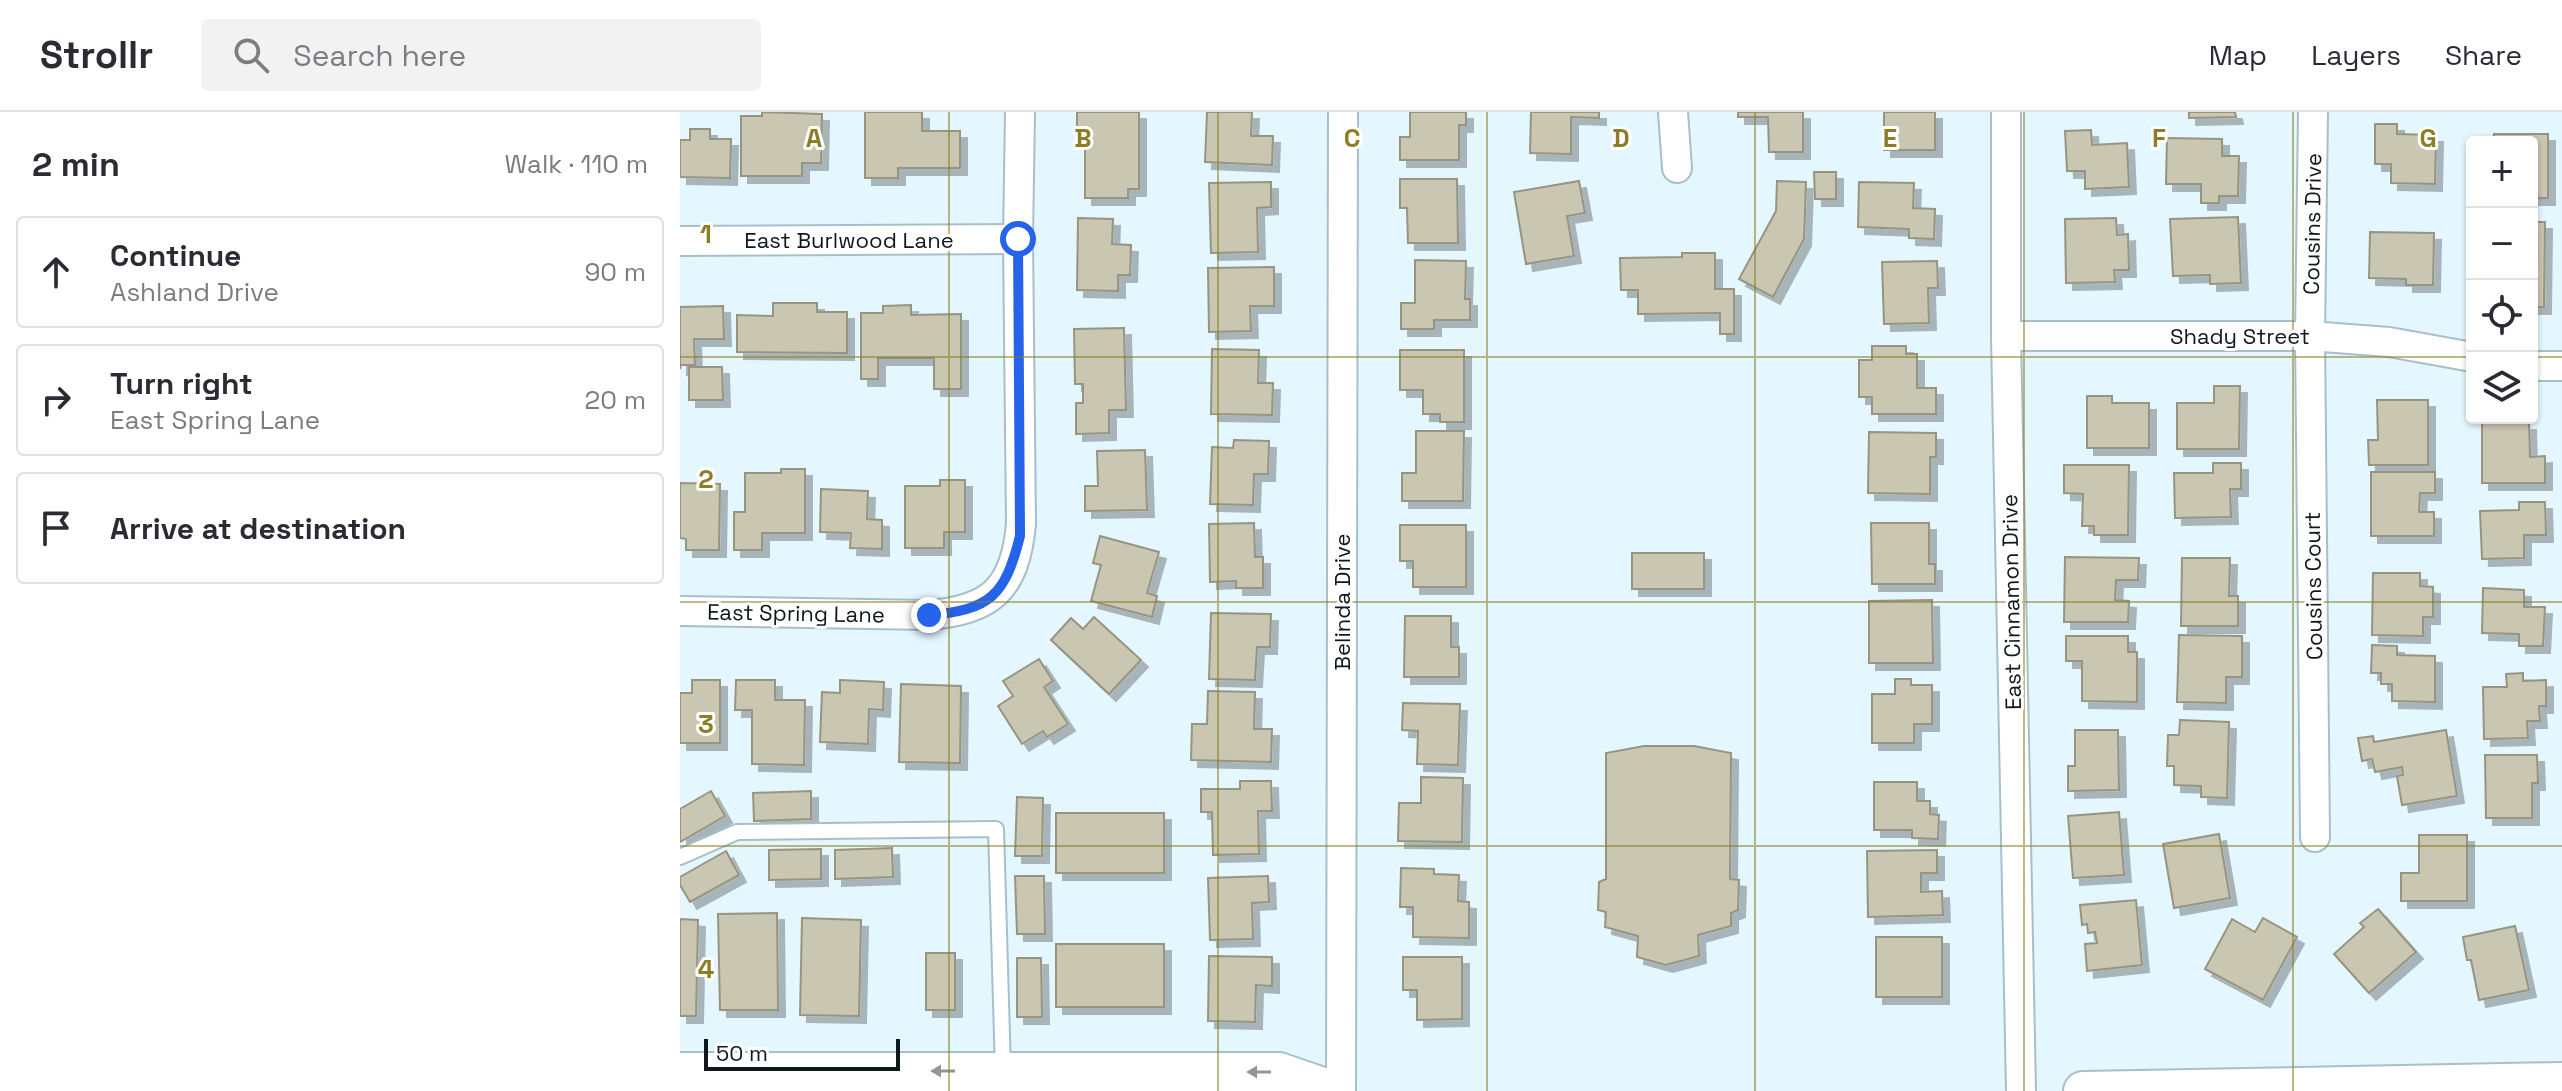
<!DOCTYPE html>
<meta charset="utf-8">
<style>
body{margin:0;font-family:"Space Grotesk",sans-serif;background:#f2f2f3;color:#2b2b33}
.controls{position:absolute;right:24px;top:24px;display:grid;overflow:hidden;border-radius:8px;box-shadow:0 2px 6px #0004}
.controls button{width:72px;height:72px;display:grid;place-items:center;padding:0;border:0;border-bottom:2px solid #e1e1e2;background:#fff;color:#2b2b33;font:40px sans-serif}
.scale{position:absolute;left:24px;bottom:20px;width:196px;box-sizing:border-box;padding-left:8px;border:4px solid #0f181b;border-top:0;font-size:22px;line-height:28px;white-space:nowrap;color:#0f181b;-webkit-text-stroke:6px #fff;paint-order:stroke}
.stop{position:absolute;width:24px;height:24px;margin:-18px;border:6px solid #2563eb;border-radius:50%;background:#fff}
.stop.end{background:#2563eb;border-color:#fff;box-shadow:0 2px 8px #0008}
.list{margin:0;padding:0;list-style:none}
h2{display:flex;justify-content:space-between;align-items:center;height:104px;margin:0;padding:0 32px;font-size:34px}
h2 small{font-size:26px;font-weight:400;color:#7c7c81}
.list li{display:grid;grid-template-columns:52px 1fr auto;gap:24px;align-items:center;box-sizing:border-box;height:112px;margin:0 16px 16px;padding:0 16px;border:2px solid #e1e1e2;border-radius:8px}
.list b{display:block;font-size:30px;white-space:nowrap}
.list p{margin:0;font-size:26px;white-space:nowrap;color:#7c7c81}
.list em{font-size:26px;font-style:normal;color:#7c7c81}
.icon{flex:none;width:44px;height:44px;fill:none;stroke:currentColor;stroke-width:2;stroke-linecap:round;stroke-linejoin:round}
.map{position:relative;flex:none;width:1882px;height:979px;overflow:hidden}
header{display:flex;align-items:center;gap:48px;box-sizing:border-box;height:112px;padding:0 40px;background:#fff;border-bottom:2px solid #e1e1e2}
header strong{font-size:38px}
nav{display:flex;gap:44px;margin-inline-start:auto;font-size:28px}
.search{width:560px;height:72px;background:#f2f2f3;display:flex;align-items:center;gap:20px;box-sizing:border-box;padding:0 28px;border-radius:8px;color:#7c7c81;font-size:30px}
main{display:flex}
aside{flex:1;background:#fff}
.map>svg:first-child{display:block}
</style>
<header>
<strong>Strollr</strong>
<div class="search"><svg class="icon" aria-label="search" viewBox="0 0 24 24"><circle cx="10" cy="10" r="6"/><path d="M15 15l6 6"/></svg>Search here</div>
<nav><a>Map</a><a>Layers</a><a>Share</a></nav>
</header>
<main>
<aside>
<h2>2 min<small>Walk · 110 m</small></h2>
<ul class="list">
<li><svg class="icon" aria-label="ahead" viewBox="0 0 24 24"><path d="M12 20V5M6 11l6-6 6 6"/></svg><div><b>Continue</b><p>Ashland Drive</p></div><em>90 m</em></li>
<li><svg class="icon" aria-label="right" viewBox="0 0 24 24"><path d="M7 20v-9h11M14 6l5 5-5 5"/></svg><div><b>Turn right</b><p>East Spring Lane</p></div><em>20 m</em></li>
<li><svg class="icon" aria-label="arrive" viewBox="0 0 24 24"><path d="M6 21V4h12l-3 4 3 4H6"/></svg><div><b>Arrive at destination</b></div></li>
</ul>
</aside>
<div class="map">
<svg width="1882" height="979" viewBox="0 0 1882 979">
<defs>
<filter id="shadow"><feDropShadow dx="7" dy="7" stdDeviation="0" flood-color="#0004"/></filter>
</defs>
<rect width="100%" height="100%" fill="#e4f7ff"/>
<!-- building -->
<g fill="#c9c6b1" stroke="#979480" stroke-width="2" filter="url(#shadow)">
<polygon points="82,0 142,2 141,51 122,51 122,64 61,64 61,4 82,4"/>
<polygon points="185,0 242,0 242,19 280,19 280,56 218,56 218,66 185,66"/>
<polygon points="397,0 459,0 459,77 448,77 448,86 405,86 405,28 397,28"/>
<polygon points="527,0 572,0 571,24 593,24 592,53 525,50"/>
<polygon points="730,0 786,0 786,13 779,13 779,48 720,48 720,25 730,25"/>
<polygon points="851,0 919,0 919,6 891,5 891,42 850,41"/>
<polygon points="1058,0 1123,0 1123,40 1089,40 1088,5 1058,5"/>
<rect x="1204" y="0" width="51" height="38"/>
<polygon points="1509,0 1555,0 1556,5 1509,6"/>
<polygon points="1695,12 1717,12 1717,22 1756,23 1755,72 1711,71 1711,52 1695,52"/>
<polygon points="10,17 30,17 30,27 51,27 50,66 0,65 0,28 10,28"/>
<polygon points="1411,18 1412,33 1447,31 1449,75 1405,77 1405,59 1387,59 1385,19"/>
<polygon points="1814,22 1868,22 1868,86 1852,86 1852,30 1813,30"/>
<polygon points="1487,26 1542,27 1542,44 1559,44 1558,84 1539,84 1539,91 1521,91 1521,72 1486,72"/>
<polygon points="1134,60 1156,60 1156,87 1135,87"/>
<polygon points="720,67 777,67 778,131 728,131 727,96 720,96"/>
<polygon points="899,69 905,101 887,104 894,144 846,152 834,80"/>
<polygon points="1097,69 1126,70 1124,127 1093,185 1059,167 1096,99"/>
<polygon points="591,70 591,95 577,96 578,140 531,141 529,71"/>
<polygon points="1179,70 1234,71 1233,96 1255,97 1254,127 1229,126 1229,117 1178,115"/>
<polygon points="1558,105 1561,171 1530,172 1530,163 1493,164 1490,107"/>
<polygon points="398,106 433,107 432,132 451,133 450,163 438,163 438,179 397,178"/>
<polygon points="1436,106 1437,123 1448,122 1449,158 1434,158 1435,170 1386,171 1385,107"/>
<polygon points="1852,110 1865,110 1864,195 1852,195"/>
<polygon points="1690,120 1754,121 1753,173 1726,173 1726,167 1689,166"/>
<polygon points="1002,141 1035,141 1035,177 1054,177 1054,222 1040,222 1040,201 958,202 958,178 941,178 940,146 1002,145"/>
<polygon points="735,148 786,149 785,187 790,187 790,208 754,208 754,217 721,217 721,191 735,191"/>
<polygon points="1257,149 1258,176 1248,176 1249,211 1204,212 1202,150"/>
<polygon points="594,155 594,194 570,194 571,219 529,220 528,156"/>
<polygon points="93,191 137,191 137,200 167,200 167,241 57,240 57,203 93,204"/>
<polygon points="231,193 231,203 281,202 281,277 254,277 254,246 198,246 198,267 181,267 181,201 203,201 203,194"/>
<polygon points="43,194 44,227 14,227 15,253 1,253 0,257 0,195"/>
<polygon points="444,216 446,298 429,298 429,321 396,322 396,291 403,291 403,272 395,272 394,217"/>
<polygon points="1192,234 1226,234 1226,242 1237,242 1237,276 1256,276 1256,302 1192,302 1192,285 1179,285 1179,248 1192,248"/>
<polygon points="532,237 579,238 578,271 593,271 592,303 531,302"/>
<polygon points="720,238 784,238 784,310 760,310 760,302 743,302 743,278 720,278"/>
<polygon points="9,255 42,255 43,288 9,288"/>
<polygon points="1534,274 1560,274 1559,337 1497,337 1497,291 1534,291"/>
<polygon points="1407,284 1432,284 1432,291 1469,291 1469,336 1407,336"/>
<polygon points="1697,288 1748,288 1748,353 1689,353 1688,328 1698,328"/>
<polygon points="1802,306 1836,306 1836,311 1849,311 1850,345 1865,344 1865,371 1802,371"/>
<polygon points="736,319 784,319 783,389 722,389 722,361 736,361"/>
<polygon points="1189,320 1256,321 1256,345 1250,345 1250,382 1188,381"/>
<polygon points="554,328 589,329 588,362 574,362 573,393 530,392 532,335 553,336"/>
<polygon points="465,338 467,398 405,399 405,374 418,374 417,339"/>
<polygon points="1533,351 1561,351 1561,377 1550,377 1551,405 1495,406 1494,361 1533,361"/>
<polygon points="1384,353 1449,353 1448,423 1414,423 1414,414 1402,414 1403,382 1384,381"/>
<polygon points="101,357 125,357 125,421 82,421 82,438 54,438 54,400 65,400 65,361 101,361"/>
<polygon points="1691,360 1755,360 1755,381 1740,381 1739,400 1754,400 1754,424 1691,424"/>
<polygon points="260,368 285,368 285,420 264,420 264,436 225,436 225,374 260,374"/>
<polygon points="0,371 40,372 39,438 6,438 6,427 0,426"/>
<polygon points="141,377 188,379 187,407 202,408 202,437 170,436 171,421 140,420"/>
<polygon points="1839,390 1865,390 1866,423 1844,423 1844,446 1802,447 1800,399 1839,398"/>
<polygon points="574,411 575,445 583,445 583,476 556,476 556,469 530,470 529,412"/>
<polygon points="1191,411 1249,411 1249,452 1255,452 1255,472 1192,472"/>
<polygon points="720,413 786,413 786,475 733,475 733,449 720,449"/>
<polygon points="420,424 479,440 467,481 477,484 472,505 411,489 421,453 413,451"/>
<rect x="952" y="441" width="72" height="36"/>
<polygon points="1385,445 1459,446 1458,468 1436,468 1435,488 1449,489 1448,510 1384,510"/>
<polygon points="1502,446 1550,446 1549,484 1558,484 1558,514 1501,514"/>
<polygon points="1693,461 1740,461 1740,474 1753,475 1753,505 1743,505 1743,524 1692,523"/>
<polygon points="1803,476 1844,478 1844,495 1865,495 1863,534 1839,534 1839,522 1802,521"/>
<polygon points="1252,488 1253,551 1189,551 1189,489"/>
<polygon points="531,501 591,502 590,535 577,535 575,568 529,567"/>
<polygon points="725,504 771,504 771,535 779,535 779,565 724,565"/>
<polygon points="414,505 461,548 429,582 371,528 391,506 403,517"/>
<polygon points="1499,523 1562,524 1562,565 1546,565 1546,591 1497,590"/>
<polygon points="1386,524 1448,524 1448,540 1457,540 1457,590 1402,589 1402,549 1386,549"/>
<polygon points="1692,533 1717,534 1717,543 1755,544 1755,590 1712,589 1712,572 1701,572 1701,561 1691,561"/>
<polygon points="359,547 373,569 364,575 388,612 367,625 363,619 342,632 318,594 333,584 323,569"/>
<polygon points="1843,561 1843,569 1866,568 1866,594 1859,594 1860,609 1847,609 1848,626 1804,627 1803,575 1827,575 1826,562"/>
<polygon points="1215,567 1231,567 1231,573 1252,573 1252,612 1234,612 1234,631 1192,631 1192,582 1215,582"/>
<polygon points="12,568 40,568 40,631 0,631 0,581 12,581"/>
<polygon points="56,568 95,568 95,588 125,588 124,653 72,652 72,598 55,598"/>
<polygon points="160,568 204,570 203,598 189,597 188,632 140,630 142,580 160,581"/>
<polygon points="221,572 281,574 280,651 219,650"/>
<polygon points="528,579 575,580 574,617 592,617 591,650 511,648 512,612 527,612"/>
<polygon points="723,591 780,592 778,653 737,652 738,619 722,618"/>
<polygon points="1500,608 1549,610 1547,686 1521,685 1521,674 1494,673 1494,654 1487,654 1488,623 1499,623"/>
<polygon points="1395,618 1438,618 1439,678 1388,679 1388,654 1395,654"/>
<polygon points="1766,618 1777,684 1722,693 1717,664 1723,663 1722,655 1695,660 1692,647 1682,649 1678,626 1693,624 1694,630"/>
<polygon points="964,634 1014,634 1051,641 1050,767 1059,768 1058,798 1051,801 1051,814 1018,823 1019,844 986,853 957,845 958,824 925,815 926,800 918,798 919,770 926,767 926,641"/>
<polygon points="1805,643 1857,643 1858,671 1852,671 1852,706 1806,706"/>
<polygon points="741,665 783,666 782,730 718,729 719,691 741,691"/>
<polygon points="560,669 591,669 592,699 578,699 579,742 533,743 532,700 521,700 521,677 560,677"/>
<polygon points="1194,670 1237,670 1237,689 1250,689 1250,702 1259,703 1258,727 1232,726 1232,718 1194,718"/>
<polygon points="31,679 45,704 0,730 0,697"/>
<polygon points="131,679 131,707 74,709 73,681"/>
<polygon points="337,685 363,686 362,744 335,744"/>
<polygon points="1439,700 1444,763 1393,766 1388,704"/>
<rect x="376" y="701" width="108" height="60"/>
<polygon points="1539,722 1550,786 1494,796 1483,732"/>
<polygon points="1739,723 1787,723 1787,789 1721,789 1721,761 1739,761"/>
<polygon points="212,736 213,765 155,767 155,738"/>
<polygon points="141,737 141,767 89,768 89,738"/>
<polygon points="1257,738 1257,761 1241,761 1241,780 1262,779 1263,803 1188,805 1187,739"/>
<polygon points="46,739 59,763 10,790 0,773 0,765"/>
<polygon points="721,756 754,757 754,762 779,763 778,789 789,790 789,826 733,825 733,795 720,795"/>
<polygon points="335,764 364,764 365,822 337,822"/>
<polygon points="588,764 589,790 572,791 573,827 530,828 528,766"/>
<polygon points="1456,788 1462,853 1407,859 1405,832 1417,831 1415,820 1408,821 1407,812 1402,813 1400,793"/>
<polygon points="1698,797 1736,840 1689,881 1654,842 1684,815 1680,811"/>
<polygon points="97,801 98,898 40,898 38,802"/>
<polygon points="122,806 181,808 179,904 120,903"/>
<polygon points="1583,806 1617,825 1583,888 1525,857 1552,807 1575,820"/>
<polygon points="0,807 18,808 16,904 0,904"/>
<polygon points="1835,814 1849,878 1799,888 1791,848 1787,848 1783,825"/>
<rect x="1196" y="825" width="66" height="60"/>
<rect x="376" y="832" width="108" height="63"/>
<rect x="246" y="841" width="29" height="57"/>
<polygon points="529,844 592,845 592,874 576,873 575,910 528,909"/>
<polygon points="723,845 782,845 782,907 737,908 737,878 723,878"/>
<polygon points="337,846 361,846 362,905 337,905"/>
</g>
<g fill="none" stroke-linecap="round" stroke-linejoin="round">
<defs>
<polyline id="lane" points="0,745 57,720 316,717 323,959"/>
<g id="street">
<polyline points="993,0 997,56"/>
<polyline points="1326,0 1326,224 1341,979"/>
<polyline points="1633,0 1630,224 1635,725"/>
<polyline points="0,129 338,127"/>
<polyline points="1326,224 1630,224 1709,230 1792,245"/>
<polyline points="1852,254 1882,254"/>
<path d="M0,499L249,503C311,498 335,477 341,412L338,127L340,0"/>
<polyline points="661,979 663,0"/>
</g>
<g id="secondary">
<polyline points="0,960 599,960 654,979"/>
<polyline points="1403,979 1882,970"/>
</g>
</defs>
<!-- lane casing -->
<use href="#lane" stroke="#a8bfc9" stroke-width="18"/>
<!-- street casing -->
<use href="#street" stroke="#a8bfc9" stroke-width="32"/>
<!-- secondary casing -->
<use href="#secondary" stroke="#a8bfc9" stroke-width="42"/>
<!-- lane -->
<use href="#lane" stroke="#fff" stroke-width="14"/>
<!-- street -->
<use href="#street" stroke="#fff" stroke-width="28"/>
<!-- secondary -->
<use href="#secondary" stroke="#fff" stroke-width="38"/>
</g>
<!-- one-way arrows -->
<defs><path id="oneway-solid" d="M-6-.8H1V-3.2L6.5 0L1 3.2V.8H-6Z" transform="scale(2)"/></defs>
<g fill="#939798">
<use href="#oneway-solid" transform="translate(263 959) rotate(180)"/>
<use href="#oneway-solid" transform="translate(579 960) rotate(-180)"/>
</g>
<g fill="none" stroke-linecap="round" stroke-linejoin="round">
<!-- route -->
<path stroke="#2563eb" stroke-width="10" d="M249,503C310,498 325,484 340,424L338,127"/>
</g>
<!-- grid -->
<path fill="none" stroke="#8b7e24" stroke-width="2" stroke-opacity="0.55" d="M269,0V979M538,0V979M807,0V979M1075,0V979M1344,0V979M1613,0V979M0,245H1792M1852,245H1882M0,490H1882M0,734H1882"/>
<g text-anchor="middle" stroke-width="6" stroke-linejoin="round" paint-order="stroke">
<!-- street labels -->
<g font-size="22" fill="#0f181b" stroke="#fff">
<text transform="translate(1632 112) rotate(-89)" y="8">Cousins Drive</text>
<text x="169" y="136">East Burlwood Lane</text>
<text x="1560" y="232">Shady Street</text>
<text transform="translate(1633 474) rotate(-91)" y="8">Cousins Court</text>
<text transform="translate(662 490) rotate(-90)" y="8">Belinda Drive</text>
<text transform="translate(1331 490) rotate(-91)" y="8">East Cinnamon Drive</text>
<text transform="translate(116 501) rotate(1)" y="8">East Spring Lane</text>
</g>
</g>
<g font-size="26" text-anchor="middle" font-weight="bold" fill="#8b7e24" stroke="#fff" stroke-width="6" stroke-linejoin="round" paint-order="stroke">
<text x="134" y="35">A</text>
<text x="403" y="35">B</text>
<text x="672" y="35">C</text>
<text x="941" y="35">D</text>
<text x="1210" y="35">E</text>
<text x="1479" y="35">F</text>
<text x="1748" y="35">G</text>
<text x="26" y="131">1</text>
<text x="26" y="376">2</text>
<text x="26" y="621">3</text>
<text x="26" y="866">4</text>
</g>
</svg>
<div class="controls">
<button>+</button>
<button>−</button>
<button><svg class="icon" aria-label="locate" viewBox="0 0 24 24"><circle cx="12" cy="12" r="6"/><path d="M12 2v4M12 18v4M2 12h4M18 12h4"/></svg></button>
<button><svg class="icon" aria-label="layers" viewBox="0 0 24 24"><path d="M12 4l9 5-9 5-9-5zM3 14l9 5 9-5"/></svg></button>
</div>
<div class="scale">50 m</div>
<div class="stop" style="left:338px;top:127px"></div>
<div class="stop end" style="left:249px;top:503px"></div>
</div>
</main>
